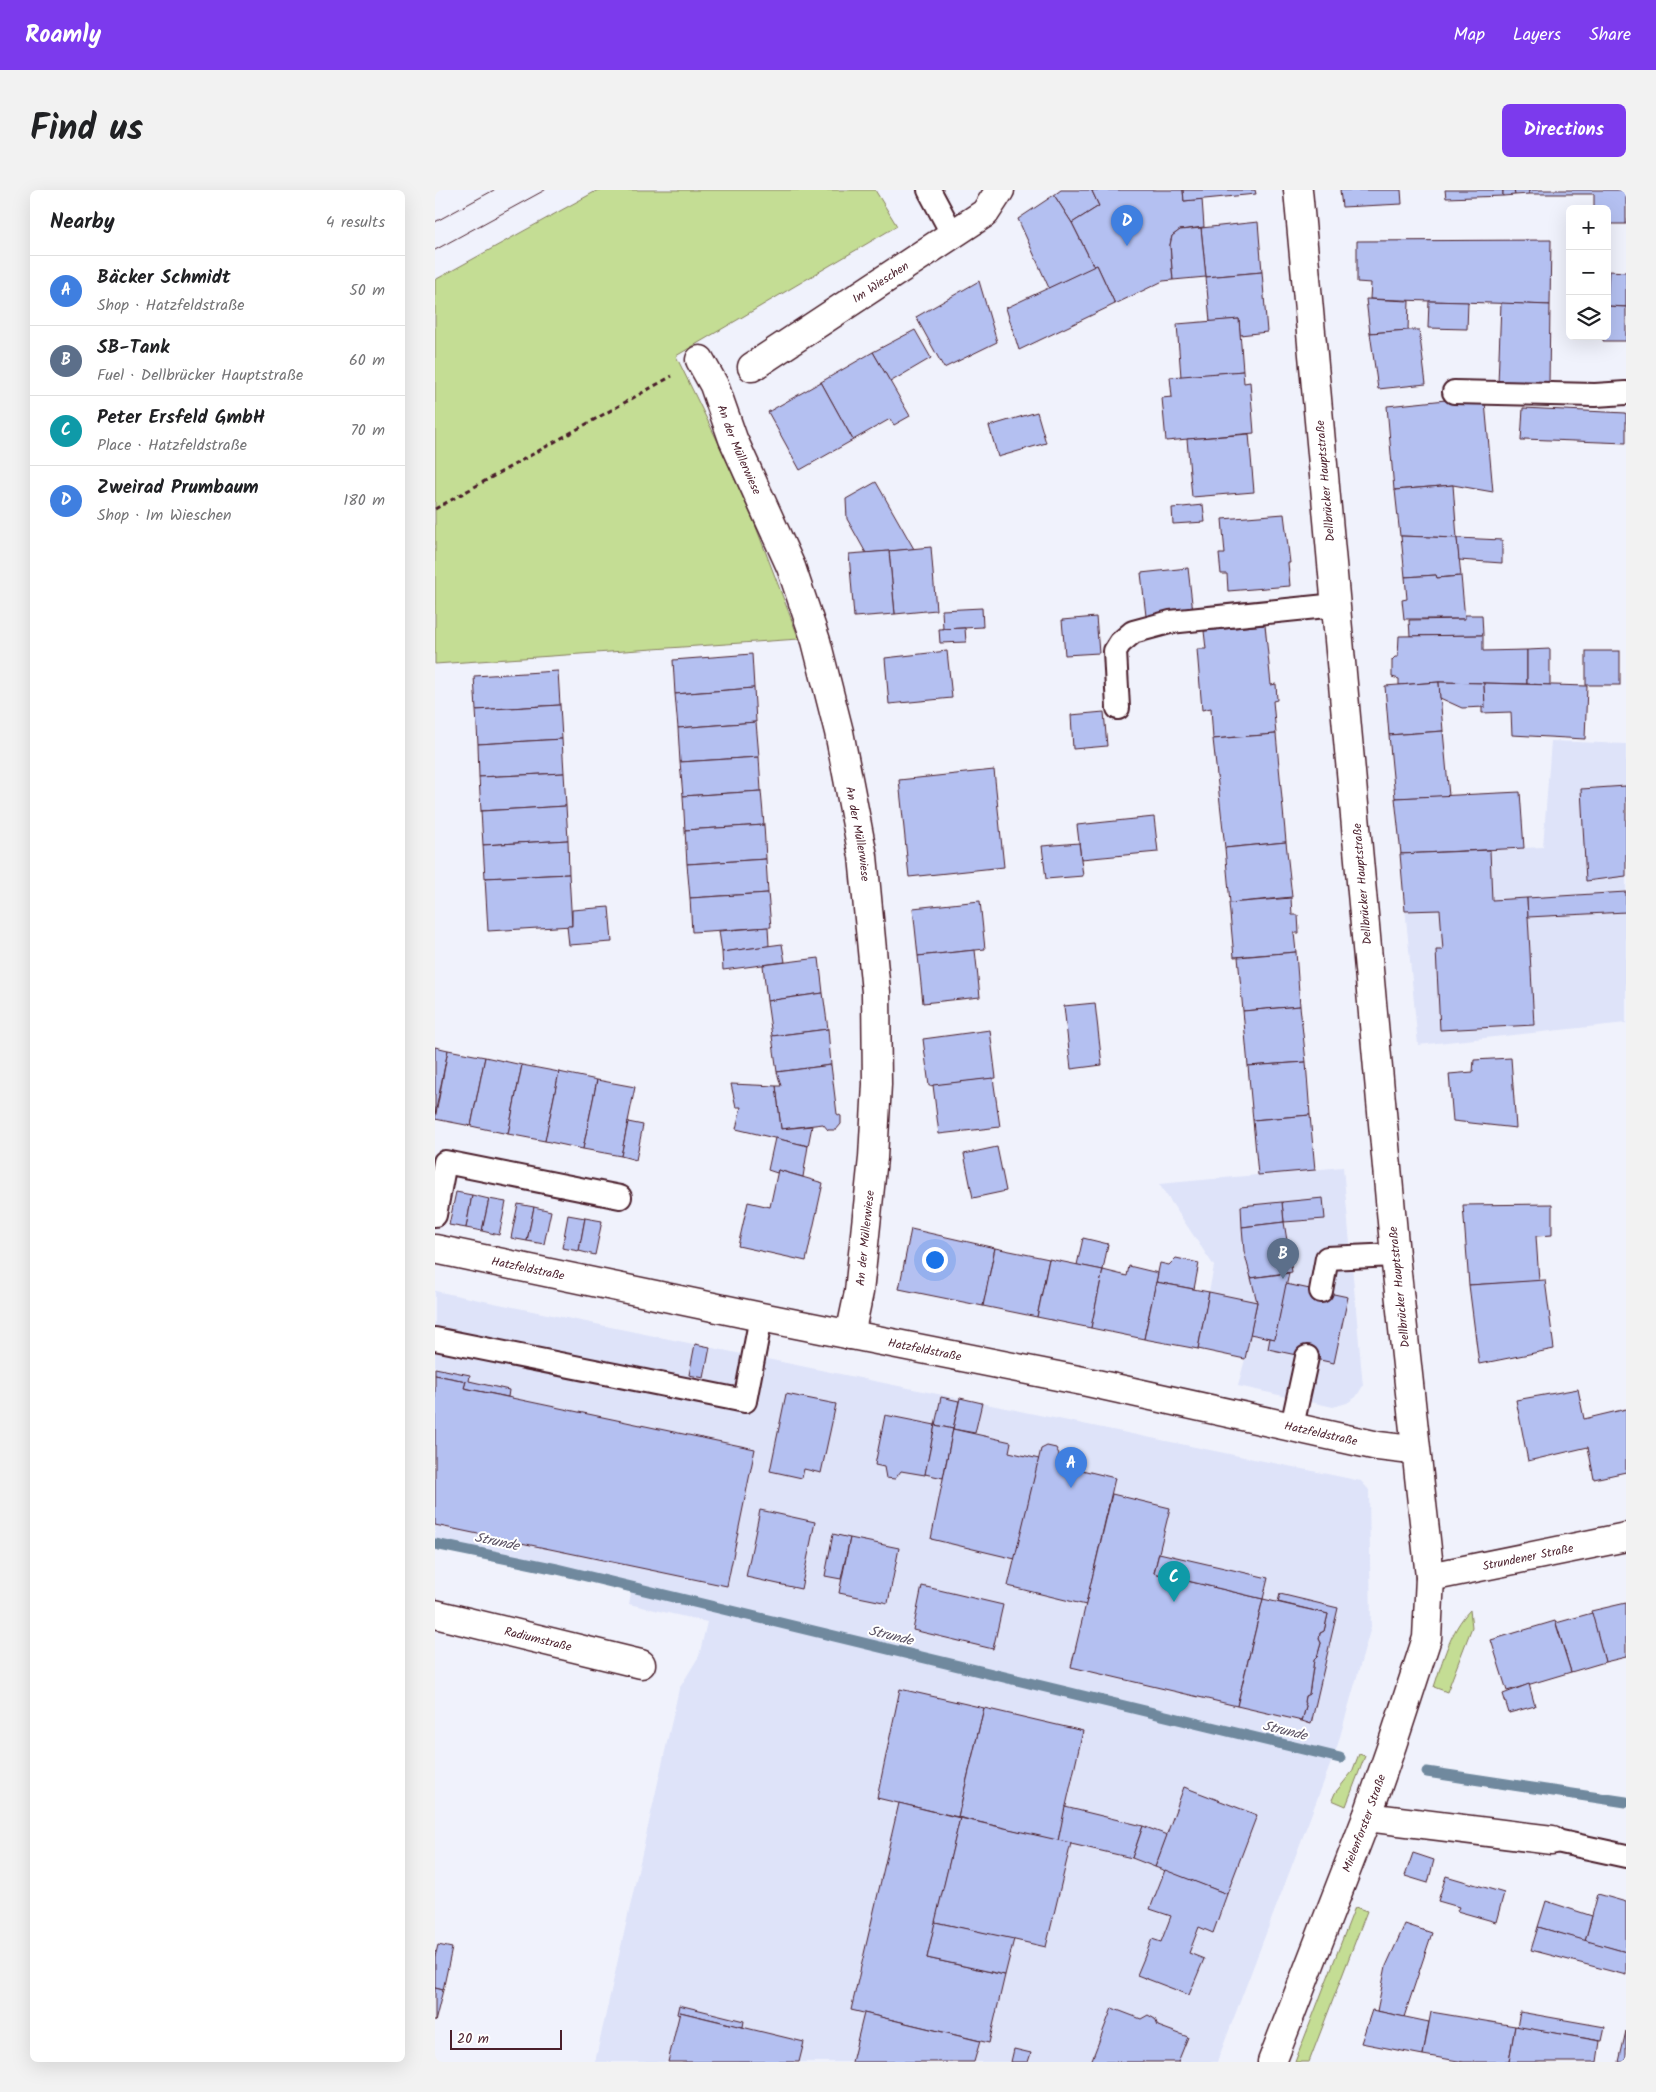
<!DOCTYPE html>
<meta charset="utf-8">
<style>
body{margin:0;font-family:Kalam,sans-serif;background:#f2f2f2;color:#202124}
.controls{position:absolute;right:15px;top:15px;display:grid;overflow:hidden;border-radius:8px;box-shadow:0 5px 20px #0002}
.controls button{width:45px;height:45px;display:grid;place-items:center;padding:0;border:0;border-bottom:1px solid #e0e0e0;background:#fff;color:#202124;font:25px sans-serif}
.scale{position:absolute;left:15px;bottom:12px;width:112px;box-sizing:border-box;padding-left:5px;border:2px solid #4a1f2b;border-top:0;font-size:14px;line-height:18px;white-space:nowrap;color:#4a1f2b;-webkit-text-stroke:4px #fff;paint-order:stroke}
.you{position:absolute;left:499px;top:1069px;width:18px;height:18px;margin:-12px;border:4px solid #fff;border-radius:50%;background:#1a73e8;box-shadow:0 0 0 8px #1a73e833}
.badge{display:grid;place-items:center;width:32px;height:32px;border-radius:50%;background:#7c3aed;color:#fff;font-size:16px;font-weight:700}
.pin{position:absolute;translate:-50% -41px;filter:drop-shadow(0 1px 2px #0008)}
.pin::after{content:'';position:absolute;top:26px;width:18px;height:15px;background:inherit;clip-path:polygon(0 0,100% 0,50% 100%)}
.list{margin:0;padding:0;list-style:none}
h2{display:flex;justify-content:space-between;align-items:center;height:65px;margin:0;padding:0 20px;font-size:21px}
h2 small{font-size:16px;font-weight:400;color:#757577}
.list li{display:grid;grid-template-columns:32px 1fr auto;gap:15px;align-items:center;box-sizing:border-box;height:70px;padding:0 20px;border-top:1px solid #e0e0e0}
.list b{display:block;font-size:19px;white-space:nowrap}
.list p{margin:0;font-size:16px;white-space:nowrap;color:#757577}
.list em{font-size:16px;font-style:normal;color:#757577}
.icon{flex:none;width:28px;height:28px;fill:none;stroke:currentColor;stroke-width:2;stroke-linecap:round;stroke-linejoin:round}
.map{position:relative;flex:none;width:1191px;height:1872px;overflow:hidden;border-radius:8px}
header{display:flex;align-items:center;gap:30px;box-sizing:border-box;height:70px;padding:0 25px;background:#7c3aed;color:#fff}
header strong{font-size:24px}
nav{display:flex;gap:28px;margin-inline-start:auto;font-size:18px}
.intro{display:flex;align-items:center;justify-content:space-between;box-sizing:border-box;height:120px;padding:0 30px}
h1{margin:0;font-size:35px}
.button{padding:12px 22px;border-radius:8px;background:#7c3aed;color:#fff;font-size:18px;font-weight:700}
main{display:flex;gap:30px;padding:0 30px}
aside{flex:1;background:#fff;border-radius:8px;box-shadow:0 5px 20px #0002}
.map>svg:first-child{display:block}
</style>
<header>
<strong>Roamly</strong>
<nav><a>Map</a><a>Layers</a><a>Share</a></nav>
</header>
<div class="intro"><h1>Find us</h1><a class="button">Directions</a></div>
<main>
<aside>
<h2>Nearby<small>4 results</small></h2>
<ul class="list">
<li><span class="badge" style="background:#3f7fe0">A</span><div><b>Bäcker Schmidt</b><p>Shop · Hatzfeldstraße</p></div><em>50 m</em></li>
<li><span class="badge" style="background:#5c6f8a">B</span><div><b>SB-Tank</b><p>Fuel · Dellbrücker Hauptstraße</p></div><em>60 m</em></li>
<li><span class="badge" style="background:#0f9aa8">C</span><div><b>Peter Ersfeld GmbH</b><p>Place · Hatzfeldstraße</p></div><em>70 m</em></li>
<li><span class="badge" style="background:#3f7fe0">D</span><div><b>Zweirad Prumbaum</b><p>Shop · Im Wieschen</p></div><em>180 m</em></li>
</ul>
</aside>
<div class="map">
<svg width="1191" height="1872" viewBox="0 0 1191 1872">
<rect width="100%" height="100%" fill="#f0f2fc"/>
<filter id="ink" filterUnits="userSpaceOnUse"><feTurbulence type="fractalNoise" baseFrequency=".02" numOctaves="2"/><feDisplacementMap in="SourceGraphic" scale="10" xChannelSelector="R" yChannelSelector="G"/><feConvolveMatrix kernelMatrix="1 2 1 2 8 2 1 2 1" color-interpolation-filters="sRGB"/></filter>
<g filter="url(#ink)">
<!-- built -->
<g fill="#dee3f9">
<polygon points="1116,551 1191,554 1191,833 983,855 965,664 1108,657"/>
<polygon points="908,977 928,1196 921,1207 912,1213 898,1217 803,1196 810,1169 774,1102 779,1076 724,994"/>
<polygon points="0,1101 926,1291 934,1300 936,1437 902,1557 782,1872 160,1872 244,1499 264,1466 272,1432 194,1414 198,1392 0,1349"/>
</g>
<!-- green -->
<g fill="#c4dd94" stroke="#877e60">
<polygon points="163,0 440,0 462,36 241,166 285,256 319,332 364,449 0,474 0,90"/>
<path d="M1035,1420L1037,1437L1012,1502L999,1497C1008,1470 1015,1441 1035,1420Z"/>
<polygon points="924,1564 930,1566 911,1616 897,1610 900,1603 917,1582"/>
<polygon points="920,1717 932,1721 874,1872 860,1872"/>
</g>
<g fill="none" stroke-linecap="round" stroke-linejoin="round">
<!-- stream -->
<g stroke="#70899e" stroke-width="11">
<polyline points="0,1354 122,1379 905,1568"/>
<polyline points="992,1582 1191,1612"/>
</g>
</g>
<!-- building -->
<g fill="#b4c0f1" stroke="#4a1f2b">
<polygon points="626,0 659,0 657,1 664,16 637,33 619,5"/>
<polygon points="659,0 748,0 749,11 767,9 769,37 745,40 737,46 735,55 738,90 728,91 680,114 662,75 659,77 637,33 664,16 657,1"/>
<polygon points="748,0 820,0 821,4 749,11"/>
<polygon points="905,0 966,0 967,14 907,17"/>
<polygon points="1010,0 1068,0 1068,6 1011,8"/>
<polygon points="1068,0 1079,0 1080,5 1068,6"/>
<polygon points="1079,0 1094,0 1094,4 1080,5"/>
<polygon points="1094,0 1191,0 1191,34 1172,34 1172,19 1159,19 1159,4 1094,4"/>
<polygon points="619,5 637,33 659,77 614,98 583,29"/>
<polygon points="823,32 827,82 771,87 766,38"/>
<polygon points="766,38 771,87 738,90 735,55 737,46 745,40"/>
<polygon points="1116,50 1115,115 935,109 936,93 922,92 922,51"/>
<polygon points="662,75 680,114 584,160 571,118"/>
<polygon points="1174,81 1191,82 1191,117 1172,116"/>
<polygon points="827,82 832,142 805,145 804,129 775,132 771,87"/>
<polygon points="544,91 562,152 509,178 481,127"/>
<polygon points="931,109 974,111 973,140 935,143"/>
<polygon points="994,111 1033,112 1032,139 993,138"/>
<polygon points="1066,113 1115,115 1114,195 1063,194"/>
<polygon points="1172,116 1191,117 1191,151 1168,151 1168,146 1172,146"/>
<polygon points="804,129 808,181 746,187 742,134"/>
<polygon points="480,140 496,168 455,192 438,162"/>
<polygon points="973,140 984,140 991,194 943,199 935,143"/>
<polygon points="438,162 475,226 459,235 455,229 418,250 386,192"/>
<polygon points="808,181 809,193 815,192 819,243 731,251 727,208 737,207 735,187"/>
<polygon points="386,192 418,250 365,280 333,222"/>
<polygon points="1011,210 1050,212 1058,302 1018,295 959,300 952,216"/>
<polygon points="1088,218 1191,223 1191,253 1089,249 1089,251 1086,251"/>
<polygon points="602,222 611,253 563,267 554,236"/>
<polygon points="814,244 819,302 757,307 752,249"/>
<polygon points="441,292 479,359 431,363 412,329 411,309"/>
<polygon points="1018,295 1022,348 965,346 960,300"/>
<polygon points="768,315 770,332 738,334 737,318"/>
<polygon points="849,324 855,373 853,373 855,396 793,401 792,384 786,384 784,364 790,364 787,329"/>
<polygon points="966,346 1022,348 1026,386 1002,388 1001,385 970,387"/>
<polygon points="1022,348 1067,350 1067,373 1024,370"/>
<polygon points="496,357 501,420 460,424 454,361"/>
<polygon points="454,361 460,424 419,427 414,364"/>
<polygon points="753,378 758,422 711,426 706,383"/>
<polygon points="1001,385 1002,388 1026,386 1030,429 969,429 967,410 972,409 970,387"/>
<polygon points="547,418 548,437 508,439 507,420"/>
<polygon points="1030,425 1047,425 1048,445 975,446 974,430 1030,429"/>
<polygon points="661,427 664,463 630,465 627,430"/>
<polygon points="830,435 836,495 841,494 842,510 838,511 841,544 778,549 776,518 767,520 762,459 771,459 769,441"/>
<polygon points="530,438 531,452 505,453 504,439"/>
<polygon points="1048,445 1048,461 1092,460 1092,494 1004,492 964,495 964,489 957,487 957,470 960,467 963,467 964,446"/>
<polygon points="1115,459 1115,495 1092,494 1092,460"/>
<polygon points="512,461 517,508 454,514 450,468"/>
<rect x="1151" y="461" width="34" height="34"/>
<polygon points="317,464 319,498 240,504 238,470"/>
<polygon points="123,481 125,515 41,520 39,486"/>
<polygon points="1004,492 1008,541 954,545 950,496"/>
<polygon points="1004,492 1049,493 1050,517 1027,518 1005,508"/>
<polygon points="1049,493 1152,496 1150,549 1077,545 1076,522 1047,523 1047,517 1050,517"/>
<polygon points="319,498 321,532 243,538 240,504"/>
<polygon points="125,515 127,549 43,554 41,520"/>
<polygon points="669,522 672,556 638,559 636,525"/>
<polygon points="321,532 324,567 245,572 243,538"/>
<polygon points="1008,541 1014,606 960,608 954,545"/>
<polygon points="841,544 851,652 790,658 778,549"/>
<polygon points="127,549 129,583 44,587 43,554"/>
<polygon points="324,567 326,601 248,606 245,572"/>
<polygon points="559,580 569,677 474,687 464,590"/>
<polygon points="129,583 131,616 46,621 44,587"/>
<polygon points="1191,596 1191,686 1151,691 1146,599"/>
<polygon points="326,601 329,635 250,640 248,606"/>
<polygon points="1085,602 1089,658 966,664 960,608"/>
<polygon points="131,616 133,650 48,655 46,621"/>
<polygon points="719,627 723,662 646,669 642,635"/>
<polygon points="329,635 331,669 252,674 250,640"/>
<polygon points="133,650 134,684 50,688 48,655"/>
<polygon points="851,652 857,707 795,713 790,658"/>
<polygon points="644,653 648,686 611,689 607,656"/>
<polygon points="1055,660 1057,710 1092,708 1099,835 1005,840 1001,760 1008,760 1005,720 970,721 965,664"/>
<polygon points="331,669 333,703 255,708 252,674"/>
<polygon points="134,684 137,736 53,741 50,688"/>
<polygon points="1191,702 1191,722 1093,727 1092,708"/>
<polygon points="333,703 336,737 257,742 255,708"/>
<polygon points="856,708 857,725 863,725 864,743 859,743 861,762 799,767 794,713"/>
<polygon points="545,711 550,759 483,766 478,718"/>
<polygon points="174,717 177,752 134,755 132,736 137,736 137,720"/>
<polygon points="333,737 334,756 287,762 284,741"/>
<polygon points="347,754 350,772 288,780 287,762"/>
<polygon points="540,760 545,807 488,813 483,766"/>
<polygon points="861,762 865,816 808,821 803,767"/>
<polygon points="384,768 388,803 332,811 328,775"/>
<polygon points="388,803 393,839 337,846 332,811"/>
<polygon points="660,813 667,875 636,879 629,816"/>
<polygon points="865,816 871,872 813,876 808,821"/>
<polygon points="393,839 396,875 342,882 337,846"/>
<polygon points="555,840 561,888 494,896 488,849"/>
<polygon points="0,857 13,860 0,925"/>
<polygon points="13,860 50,867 36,936 0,929"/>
<polygon points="50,867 87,875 73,944 36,936"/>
<polygon points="1076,868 1081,938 1018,931 1014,884 1038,882 1039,870"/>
<polygon points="871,872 875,925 818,930 813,876"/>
<polygon points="87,875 124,882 110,951 73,944"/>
<polygon points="396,875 402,924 406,926 406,934 401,940 393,940 388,934 346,939 341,896 346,896 342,882"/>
<polygon points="124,882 162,890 148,959 110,951"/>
<polygon points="558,888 565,937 504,944 498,895"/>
<polygon points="162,890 200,897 186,966 148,959"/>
<polygon points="296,894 341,896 346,939 377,936 373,956 301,939 306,917 301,917"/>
<polygon points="875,925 880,980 823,985 818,930"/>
<polygon points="193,932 208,935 201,970 186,966"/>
<polygon points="340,948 373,956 368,987 343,980 342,983 333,980"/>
<polygon points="562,957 571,1001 538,1008 529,964"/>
<polygon points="343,980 388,993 371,1071 303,1056 313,1012 335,1017"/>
<polygon points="21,1002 37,1005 31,1038 14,1035"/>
<polygon points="37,1005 54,1009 47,1041 31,1038"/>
<polygon points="888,1008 890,1029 849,1032 847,1012"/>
<polygon points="54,1009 71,1012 64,1045 47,1041"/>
<polygon points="847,1012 849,1032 807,1037 806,1016"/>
<polygon points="83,1014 99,1017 92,1051 76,1048"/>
<polygon points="1117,1014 1117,1045 1101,1046 1104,1091 1034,1095 1028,1015"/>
<polygon points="99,1017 116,1021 109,1054 92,1051"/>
<polygon points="133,1025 150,1028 144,1061 127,1058"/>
<polygon points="150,1028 167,1031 160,1065 144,1061"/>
<polygon points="849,1032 857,1082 816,1088 809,1061 807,1037"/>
<polygon points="476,1039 560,1058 548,1116 464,1099"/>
<polygon points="648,1048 673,1054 668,1080 642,1075"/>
<polygon points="560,1058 614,1069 602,1127 548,1116"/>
<polygon points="741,1068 764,1073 759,1099 721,1092 725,1073 734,1075"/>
<polygon points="614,1069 668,1080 656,1138 602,1127"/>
<polygon points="694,1076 723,1083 709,1149 656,1138 668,1080 692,1086"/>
<polygon points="854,1083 840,1149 815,1144 822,1112 816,1088"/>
<polygon points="1110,1090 1119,1159 1044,1174 1034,1095"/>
<polygon points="721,1092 774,1102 763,1159 709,1149"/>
<polygon points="851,1094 913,1107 899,1173 833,1159 835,1148 840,1149"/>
<polygon points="774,1102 822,1112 810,1169 763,1159"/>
<polygon points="260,1154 275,1157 269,1188 254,1185"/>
<polygon points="0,1178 35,1185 34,1191 74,1200 73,1207 29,1198 31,1191 0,1185"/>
<polygon points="0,1185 31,1191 29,1198 320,1259 292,1396 0,1335"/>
<polygon points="1143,1199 1149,1229 1191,1219 1191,1282 1159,1289 1153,1257 1093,1271 1081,1210"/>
<polygon points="351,1204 401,1214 386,1283 369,1279 367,1288 335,1281"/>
<polygon points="506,1207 524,1211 518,1239 500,1235"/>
<polygon points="525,1208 547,1213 540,1243 518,1239"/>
<polygon points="450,1225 500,1235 490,1285 466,1281 460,1289 451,1288 449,1277 440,1275"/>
<polygon points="500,1235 518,1239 508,1288 490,1284"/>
<polygon points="518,1239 576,1252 574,1262 604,1269 580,1369 496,1349"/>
<polygon points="612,1256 621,1258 624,1264 622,1274 680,1288 651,1415 573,1396 606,1259"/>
<polygon points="677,1304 735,1318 719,1383 828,1409 802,1516 636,1477"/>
<polygon points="325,1320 380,1332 366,1399 311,1387"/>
<polygon points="398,1344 415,1348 406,1389 390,1386"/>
<polygon points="415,1348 464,1358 453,1413 404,1403"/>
<polygon points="724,1363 833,1388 828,1409 719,1383"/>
<polygon points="487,1396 568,1415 558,1459 478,1440"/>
<polygon points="845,1404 903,1418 876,1534 867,1531 871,1516 869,1512 870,1506 874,1504 879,1470 882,1467 886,1453 884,1449 885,1443 889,1441 893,1424 843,1412"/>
<polygon points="828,1409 893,1424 889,1441 885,1443 884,1449 886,1453 882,1467 879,1470 874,1504 870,1506 869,1512 871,1516 867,1531 802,1516"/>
<polygon points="1191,1413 1191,1467 1170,1472 1156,1421"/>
<polygon points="1157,1423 1170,1472 1136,1482 1121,1433"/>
<polygon points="1120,1431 1136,1482 1072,1501 1056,1450"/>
<polygon points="1094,1494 1100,1516 1074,1523 1068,1504"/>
<polygon points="465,1499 549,1518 523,1627 442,1608"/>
<polygon points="549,1518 648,1541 623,1651 523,1627"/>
<polygon points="749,1597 822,1625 792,1704 720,1677"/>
<polygon points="464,1613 525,1628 492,1768 570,1785 554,1853 416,1820"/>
<polygon points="630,1617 708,1636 697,1668 623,1651"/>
<polygon points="525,1628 636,1653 611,1757 500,1732"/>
<polygon points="708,1636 732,1645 720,1677 697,1668"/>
<polygon points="978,1663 999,1670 993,1693 970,1686"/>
<polygon points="730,1680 792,1704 778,1743 764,1737 754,1763 769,1769 754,1805 702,1785 717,1749 726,1752 736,1726 715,1719"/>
<polygon points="1011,1686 1069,1703 1061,1732 1022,1721 1024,1717 1003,1711"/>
<polygon points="1163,1704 1191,1712 1191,1762 1150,1751"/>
<polygon points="1111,1711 1157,1726 1150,1751 1103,1737"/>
<polygon points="500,1732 579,1749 570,1785 492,1768"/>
<polygon points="970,1734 997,1743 969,1827 942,1821 951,1776"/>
<polygon points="1103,1737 1191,1762 1191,1785 1096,1760"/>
<polygon points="3,1755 17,1758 8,1800 0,1798 0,1767"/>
<polygon points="0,1798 8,1800 0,1832"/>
<polygon points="244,1815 309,1831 308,1837 245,1822 244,1825 242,1824"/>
<polygon points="677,1818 706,1829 713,1825 720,1829 723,1836 753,1847 743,1872 656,1872"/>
<polygon points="937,1820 994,1832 988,1865 926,1853"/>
<polygon points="245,1822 369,1852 364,1872 233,1872"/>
<polygon points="996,1822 1080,1836 1074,1872 1029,1872 988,1865"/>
<polygon points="1085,1822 1170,1837 1167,1851 1082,1837"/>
<polygon points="429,1823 545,1851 539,1872 417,1872"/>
<polygon points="1080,1836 1165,1851 1162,1872 1074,1872"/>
<polygon points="1191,1841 1191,1872 1184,1872"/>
<polygon points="579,1859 596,1863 593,1872 576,1872"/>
</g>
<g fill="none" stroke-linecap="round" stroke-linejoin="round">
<defs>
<g id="lane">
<polyline points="494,0 518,45"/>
<polyline points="1019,202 1160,205 1191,203"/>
<polyline points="683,518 680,461 685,453 698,442 735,432 901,415"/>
<polyline points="0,1025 10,972 185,1007"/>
<polyline points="886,1101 892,1068 960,1065"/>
<polyline points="0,1149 310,1211 326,1127"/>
<polyline points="857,1236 872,1167"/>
<polyline points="1117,1650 1191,1666"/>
</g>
<g id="street">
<path id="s1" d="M265,170L279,195L298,249L356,377L381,451L404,542L428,666L441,802L442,894L438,968L424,1102L415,1145"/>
<path id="s2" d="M317,177L550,23L565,0"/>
<path id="s3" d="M0,1059L326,1127L648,1191L943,1256L968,1259L980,1257"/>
<path id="s4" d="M0,1424L206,1474"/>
<polyline points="932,1627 1117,1650"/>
</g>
<g id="secondary">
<path id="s5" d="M995,1387L1191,1347"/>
<path id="s6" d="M837,1872L932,1627L957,1555L992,1448L995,1387L960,1065L863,0"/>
</g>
</defs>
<!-- lane casing -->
<use href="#lane" stroke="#4a1f2b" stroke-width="26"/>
<!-- street casing -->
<use href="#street" stroke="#4a1f2b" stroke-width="31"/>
<!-- secondary casing -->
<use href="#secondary" stroke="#4a1f2b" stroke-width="31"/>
<!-- path -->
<polyline stroke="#4a1f2b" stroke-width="3" stroke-dasharray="5 4" stroke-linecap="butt" points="0,319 237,186"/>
<!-- lane -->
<use href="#lane" stroke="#fff" stroke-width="22"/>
<!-- street -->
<use href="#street" stroke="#fff" stroke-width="28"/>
<!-- secondary -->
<use href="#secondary" stroke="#fff" stroke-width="28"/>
<!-- tram -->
<g stroke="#4a1f2b" stroke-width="1">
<polyline points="0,32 59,0"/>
<polyline points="0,60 110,0"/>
</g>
</g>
</g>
<g text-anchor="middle" stroke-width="4" stroke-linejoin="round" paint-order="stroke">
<!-- street labels -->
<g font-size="12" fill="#4a1f2b" stroke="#fff">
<text dy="4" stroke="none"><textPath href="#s2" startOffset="154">Im Wieschen</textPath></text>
<text dy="4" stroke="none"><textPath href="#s1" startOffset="98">An der Müllerwiese</textPath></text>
<text transform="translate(890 291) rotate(-95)" y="4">Dellbrücker Hauptstraße</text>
<text dy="4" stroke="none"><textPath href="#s1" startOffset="502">An der Müllerwiese</textPath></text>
<text transform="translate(927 694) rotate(-95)" y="4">Dellbrücker Hauptstraße</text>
<text transform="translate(430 1048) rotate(-84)" y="4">An der Müllerwiese</text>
<text dy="4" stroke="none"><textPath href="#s3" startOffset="95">Hatzfeldstraße</textPath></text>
<text transform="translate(964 1097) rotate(-96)" y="4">Dellbrücker Hauptstraße</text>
<text dy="4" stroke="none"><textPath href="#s3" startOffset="500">Hatzfeldstraße</textPath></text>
<text dy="4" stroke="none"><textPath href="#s3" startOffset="905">Hatzfeldstraße</textPath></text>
<text dy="4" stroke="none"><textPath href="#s5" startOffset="100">Strundener Straße</textPath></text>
<text dy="4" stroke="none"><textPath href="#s4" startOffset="106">Radiumstraße</textPath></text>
<text dy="4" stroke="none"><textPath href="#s6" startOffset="256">Mielenforster Straße</textPath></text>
</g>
<!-- water labels -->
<g font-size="14" font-style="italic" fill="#5d5465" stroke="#fff">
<text transform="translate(62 1351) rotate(12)" y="5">Strunde</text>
<text transform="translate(456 1445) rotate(14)" y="5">Strunde</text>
<text transform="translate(850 1540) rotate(14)" y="5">Strunde</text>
</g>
</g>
</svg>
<div class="controls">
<button>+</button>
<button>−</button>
<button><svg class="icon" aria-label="layers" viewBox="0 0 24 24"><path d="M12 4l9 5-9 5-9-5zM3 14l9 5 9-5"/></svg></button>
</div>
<div class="scale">20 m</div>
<div class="you"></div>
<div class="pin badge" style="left:636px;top:1298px;background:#3f7fe0">A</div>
<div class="pin badge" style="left:848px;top:1089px;background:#5c6f8a">B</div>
<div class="pin badge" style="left:739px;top:1412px;background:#0f9aa8">C</div>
<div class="pin badge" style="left:692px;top:56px;background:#3f7fe0">D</div>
</div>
</main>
